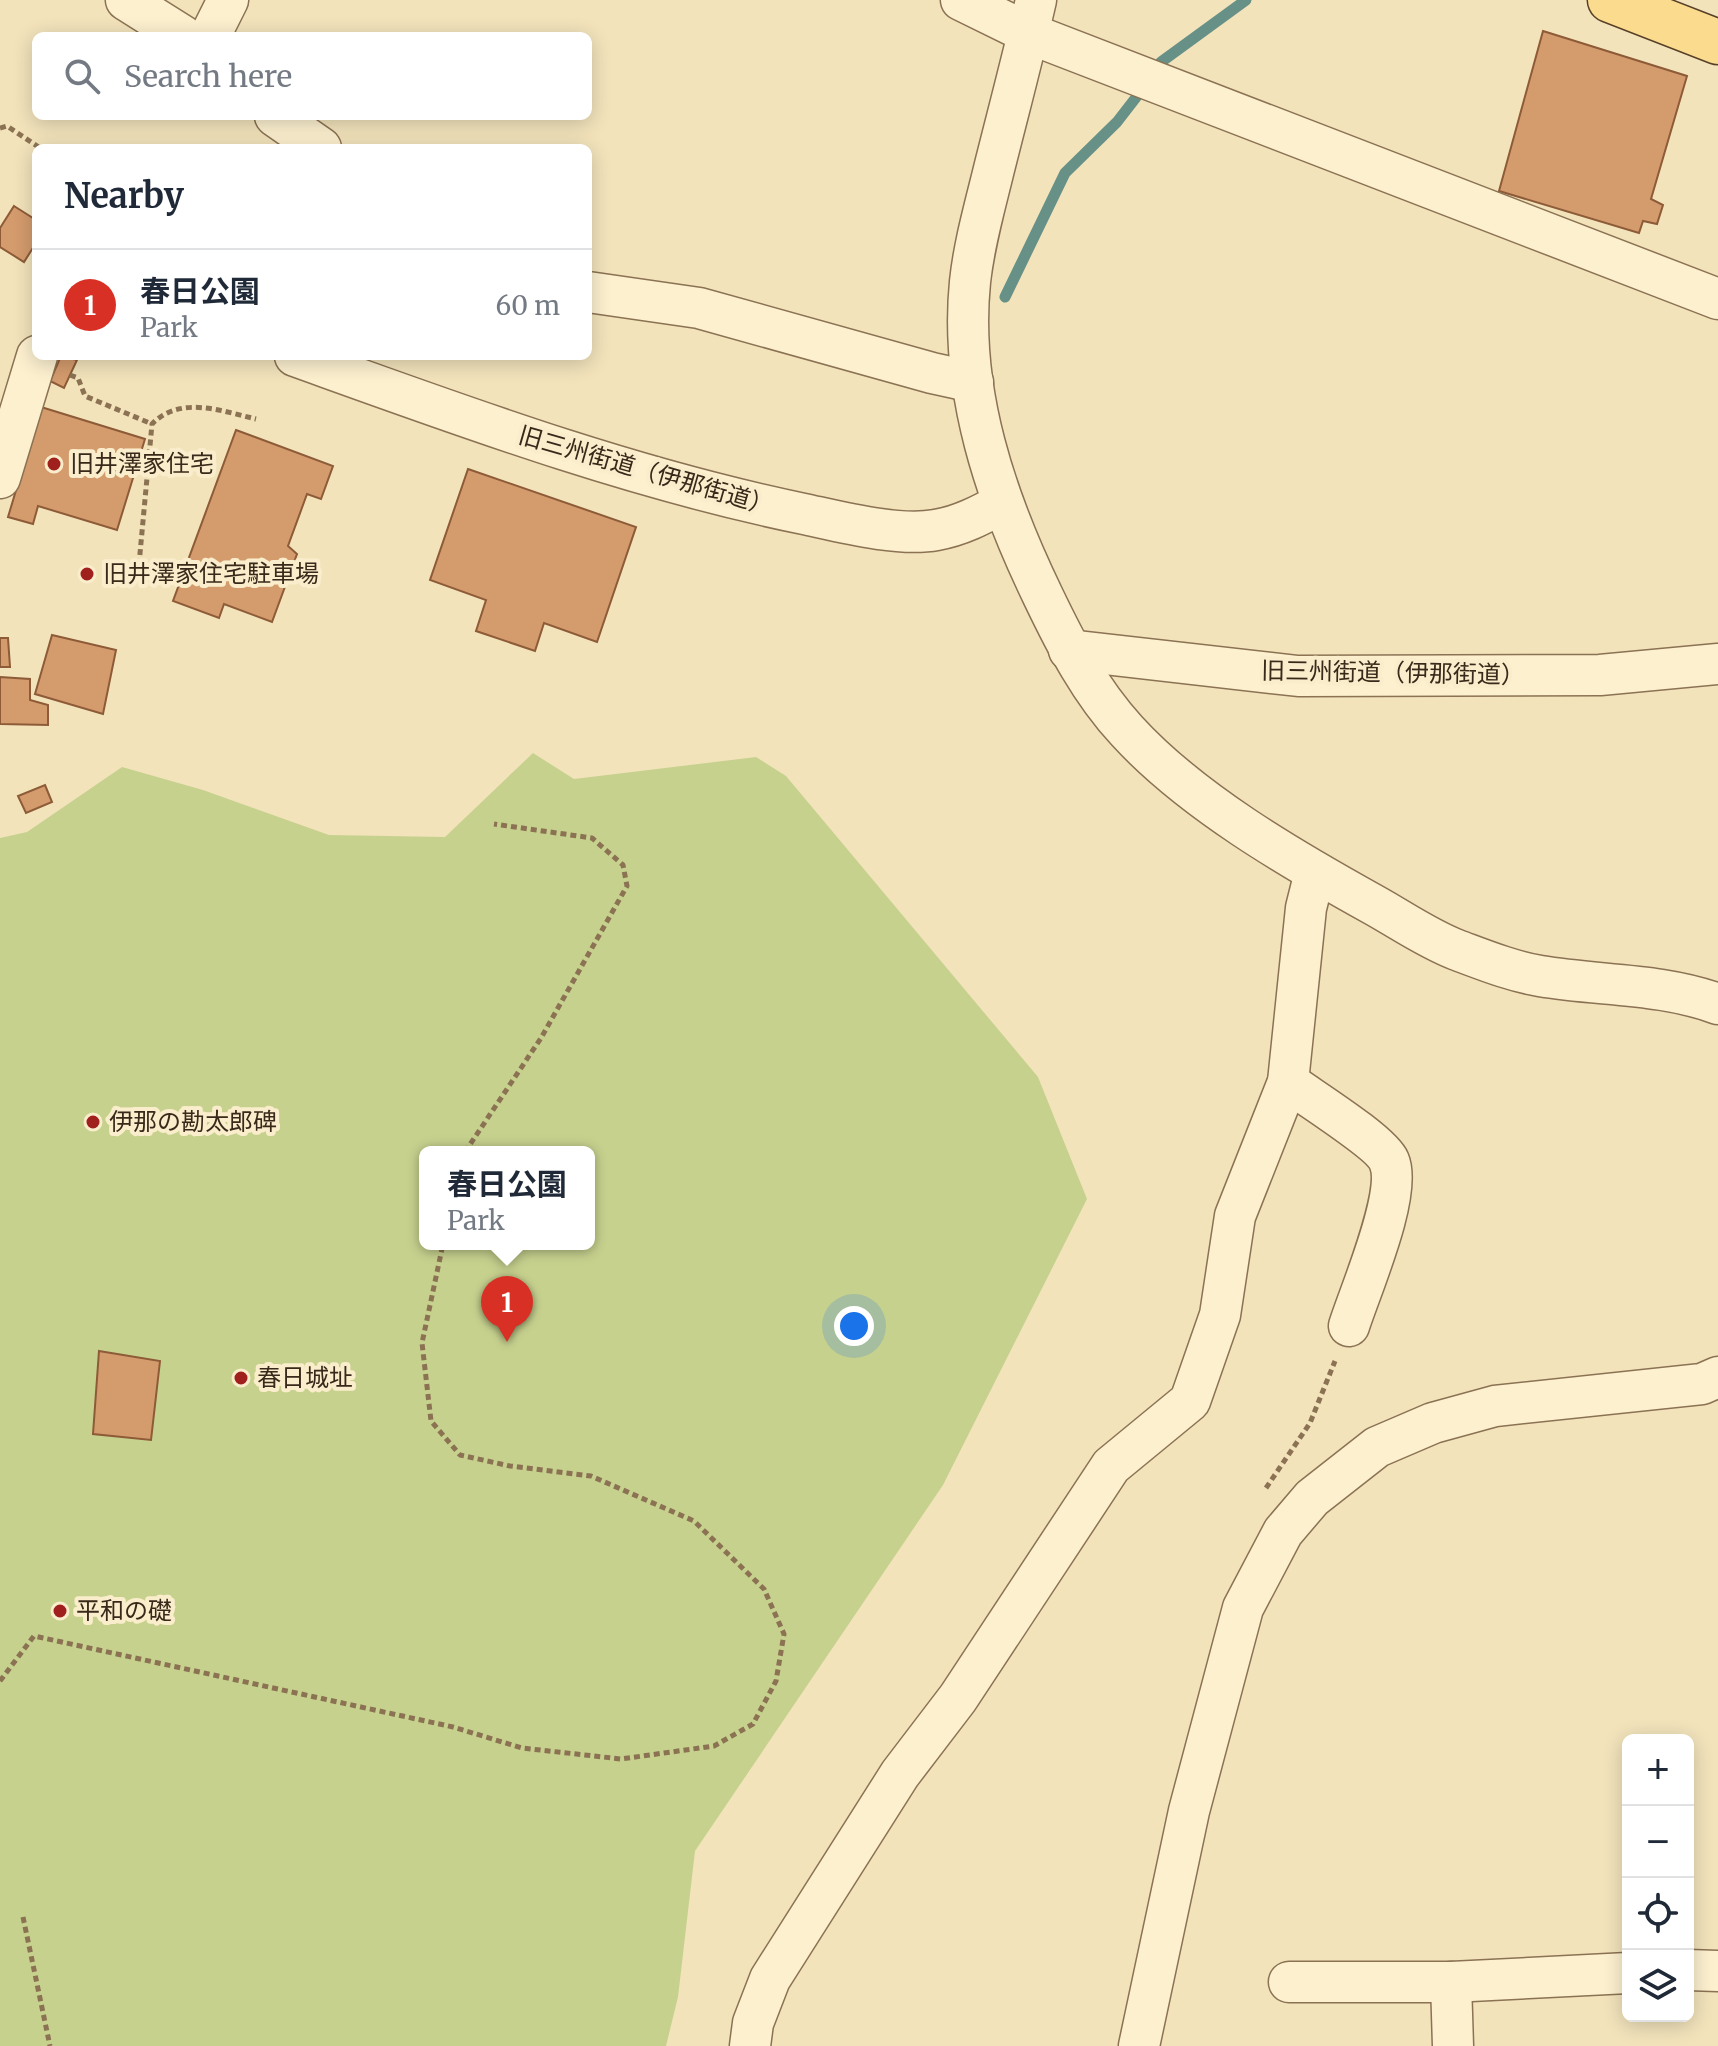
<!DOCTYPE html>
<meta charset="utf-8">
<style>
body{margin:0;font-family:Merriweather,"Noto Sans JP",serif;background:#f6f6f7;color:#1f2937}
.controls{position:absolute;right:24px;bottom:24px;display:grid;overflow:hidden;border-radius:12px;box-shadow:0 4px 20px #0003}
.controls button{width:72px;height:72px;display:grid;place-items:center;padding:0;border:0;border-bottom:2px solid #e0e1e3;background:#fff;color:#1f2937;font:40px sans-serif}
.you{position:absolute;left:854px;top:1326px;width:28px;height:28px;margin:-20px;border:6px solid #fff;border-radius:50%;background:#1a73e8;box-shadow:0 0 0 12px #1a73e833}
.badge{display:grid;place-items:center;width:52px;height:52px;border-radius:50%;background:#d93025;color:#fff;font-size:26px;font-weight:700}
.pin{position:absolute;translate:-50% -66px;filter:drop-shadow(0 2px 4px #0008)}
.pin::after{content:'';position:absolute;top:42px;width:28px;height:24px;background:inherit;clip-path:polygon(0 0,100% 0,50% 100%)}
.popup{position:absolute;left:419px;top:1146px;width:176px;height:104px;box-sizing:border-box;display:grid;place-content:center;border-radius:12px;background:#fff;filter:drop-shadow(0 2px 6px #0005);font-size:26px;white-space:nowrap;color:#747a83}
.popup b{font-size:30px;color:#1f2937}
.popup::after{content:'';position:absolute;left:50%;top:100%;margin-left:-16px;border:16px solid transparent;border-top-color:#fff}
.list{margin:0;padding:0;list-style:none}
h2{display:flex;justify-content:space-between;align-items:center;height:104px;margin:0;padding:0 32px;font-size:34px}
h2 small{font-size:26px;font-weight:400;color:#747a83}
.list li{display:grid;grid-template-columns:52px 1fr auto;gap:24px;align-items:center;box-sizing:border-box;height:112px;padding:0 32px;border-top:2px solid #e0e1e3}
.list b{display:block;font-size:30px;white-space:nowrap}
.list p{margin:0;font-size:26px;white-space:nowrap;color:#747a83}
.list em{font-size:26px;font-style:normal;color:#747a83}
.icon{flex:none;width:44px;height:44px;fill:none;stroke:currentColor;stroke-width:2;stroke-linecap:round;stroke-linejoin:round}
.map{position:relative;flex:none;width:1718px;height:2046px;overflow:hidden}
.search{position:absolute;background:#fff;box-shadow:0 4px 20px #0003;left:32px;top:32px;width:560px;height:88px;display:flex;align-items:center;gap:20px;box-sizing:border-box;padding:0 28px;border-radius:12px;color:#747a83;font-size:30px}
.panel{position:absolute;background:#fff;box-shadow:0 4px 20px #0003;left:32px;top:144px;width:560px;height:216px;border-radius:12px}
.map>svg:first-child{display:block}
</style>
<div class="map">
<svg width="1718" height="2046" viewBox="0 0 1718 2046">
<rect width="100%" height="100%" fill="#f2e3bb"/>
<!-- green -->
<path fill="#c7d18e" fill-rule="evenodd" d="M533,753L574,779L756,757L786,776L1038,1077L1087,1199L943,1485L695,1851L678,1997L666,2046H0V838L27,832L122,767L203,790L329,835L445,837ZM425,1152H589V1244H425Z"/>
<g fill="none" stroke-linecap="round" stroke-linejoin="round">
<!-- stream -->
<g stroke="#679187" stroke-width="11">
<polyline points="1161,62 1246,0"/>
<polyline points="1005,297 1065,173 1117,122 1141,91"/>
</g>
</g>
<!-- building -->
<g fill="#d49b6d" stroke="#8d5b37" stroke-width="2">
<polygon points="1543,31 1687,76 1651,199 1663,205 1657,224 1643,221 1639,233 1499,191"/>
<polygon points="14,206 36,220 36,243 24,262 0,247 0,228"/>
<polygon points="61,356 77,360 64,388 50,381"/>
<polygon points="41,407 145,439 117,530 38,506 33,524 8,517"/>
<polygon points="236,430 333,466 321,499 307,494 288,546 297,554 272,622 224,604 219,618 173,601"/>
<polygon points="468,469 636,527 597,642 544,623 535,651 476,631 486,600 430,580"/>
<polygon points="52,635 116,650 103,714 35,694"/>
<polygon points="0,638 8,638 10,667 0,667"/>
<polygon points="0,677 30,679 30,700 48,705 48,725 0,724"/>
<polygon points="45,785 52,802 26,813 18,796"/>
<polygon points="99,1351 160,1361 151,1440 93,1434"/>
</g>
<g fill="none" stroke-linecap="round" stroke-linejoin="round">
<defs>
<g id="minor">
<polyline points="126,0 183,36"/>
<polyline points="961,0 1028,33 1718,299"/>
<path d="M1036,0C1023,57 1008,113 994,169C985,206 974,244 970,282C959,391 996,499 1043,596C1066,644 1090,691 1127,731C1191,801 1291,859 1374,905C1401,920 1428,939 1457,950C1484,960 1511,971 1540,976C1599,986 1662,983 1718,1004"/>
<polyline points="210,36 228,0"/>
<polyline points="275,116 321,148"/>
<polyline points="588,292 699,308 932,373 973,382"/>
<path d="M295,356C462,416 629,478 804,514C841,522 899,537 936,530C960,526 981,515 1003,503"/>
<polyline points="0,478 37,356"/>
<polyline points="1069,650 1298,676 1600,675 1718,664"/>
<path d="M1288,1082C1308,1097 1381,1142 1389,1161C1403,1193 1360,1291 1349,1326"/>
<polyline points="1688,1970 1718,1971"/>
<polyline points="1289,1982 1451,1982 1628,1973"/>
<polyline points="1451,1982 1453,2046"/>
<polyline points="750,2046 753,2023 770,1979 900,1774 958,1698 1111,1466 1190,1401 1220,1315 1235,1216 1288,1082 1306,908 1315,872"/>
<polyline points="1139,2046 1189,1811 1243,1608 1283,1532 1312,1498 1377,1447 1433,1423 1495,1406 1702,1384 1718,1377"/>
</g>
<polyline id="major" points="1610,0 1718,42"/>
</defs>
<!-- minor casing -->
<use href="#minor" stroke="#8b7253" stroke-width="43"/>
<!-- major casing -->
<use href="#major" stroke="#584028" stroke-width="47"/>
<!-- path -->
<g stroke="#8b7253" stroke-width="5" stroke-dasharray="6 4" stroke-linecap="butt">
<polyline points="0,128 7,126 40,148"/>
<polyline points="70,375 78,378 85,396 152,424"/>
<path d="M138,575L152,424C180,395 222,411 256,419"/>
<polyline points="465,1152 541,1038 627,886 623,865 592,838 494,824"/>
<polyline points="1266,1488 1310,1423 1335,1361"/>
<polyline points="0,1681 34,1636 453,1727 522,1748 621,1759 714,1746 753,1724 776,1681 784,1634 764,1589 694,1521 591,1476 510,1466 460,1455 431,1421 422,1343 443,1244"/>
<polyline points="23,1917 50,2046"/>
</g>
<!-- minor -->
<use href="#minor" stroke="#fcf0cf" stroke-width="40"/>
<!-- major -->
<use href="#major" stroke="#fbdc8e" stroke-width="44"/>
</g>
<!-- markers -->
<g fill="#a0201d" stroke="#f9edcb" stroke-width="3">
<circle cx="54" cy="464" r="8"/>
<circle cx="87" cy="574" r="8"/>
<circle cx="93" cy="1122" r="8"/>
<circle cx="241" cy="1378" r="8"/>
<circle cx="60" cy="1611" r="8"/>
</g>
<g text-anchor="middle" stroke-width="8" stroke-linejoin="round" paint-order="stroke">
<!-- poi labels -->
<g font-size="24" fill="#38291a" stroke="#f9edcb" text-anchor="start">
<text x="70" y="472">旧井澤家住宅</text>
<text x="103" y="582">旧井澤家住宅駐車場</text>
<text x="109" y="1130">伊那の勘太郎碑</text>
<text x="257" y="1386">春日城址</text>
<text x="76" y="1619">平和の礎</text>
</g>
<!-- street labels -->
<g font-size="24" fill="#38291a" stroke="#f9edcb">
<text transform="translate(646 471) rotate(16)" y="8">旧三州街道（伊那街道）</text>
<text transform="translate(1393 673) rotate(1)" y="8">旧三州街道（伊那街道）</text>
</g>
</g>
</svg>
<div class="controls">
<button>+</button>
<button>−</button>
<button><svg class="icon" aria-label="locate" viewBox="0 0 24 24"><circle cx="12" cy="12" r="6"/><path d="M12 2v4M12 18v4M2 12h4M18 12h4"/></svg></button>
<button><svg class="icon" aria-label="layers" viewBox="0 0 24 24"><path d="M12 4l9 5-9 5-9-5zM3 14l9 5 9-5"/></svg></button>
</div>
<div class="you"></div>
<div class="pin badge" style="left:507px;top:1342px">1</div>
<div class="popup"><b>春日公園</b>Park</div>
<div class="search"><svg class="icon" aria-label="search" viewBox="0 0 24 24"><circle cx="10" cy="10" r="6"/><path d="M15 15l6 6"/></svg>Search here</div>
<section class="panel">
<h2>Nearby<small></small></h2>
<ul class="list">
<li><span class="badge">1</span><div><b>春日公園</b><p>Park</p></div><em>60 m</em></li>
</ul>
</section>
</div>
